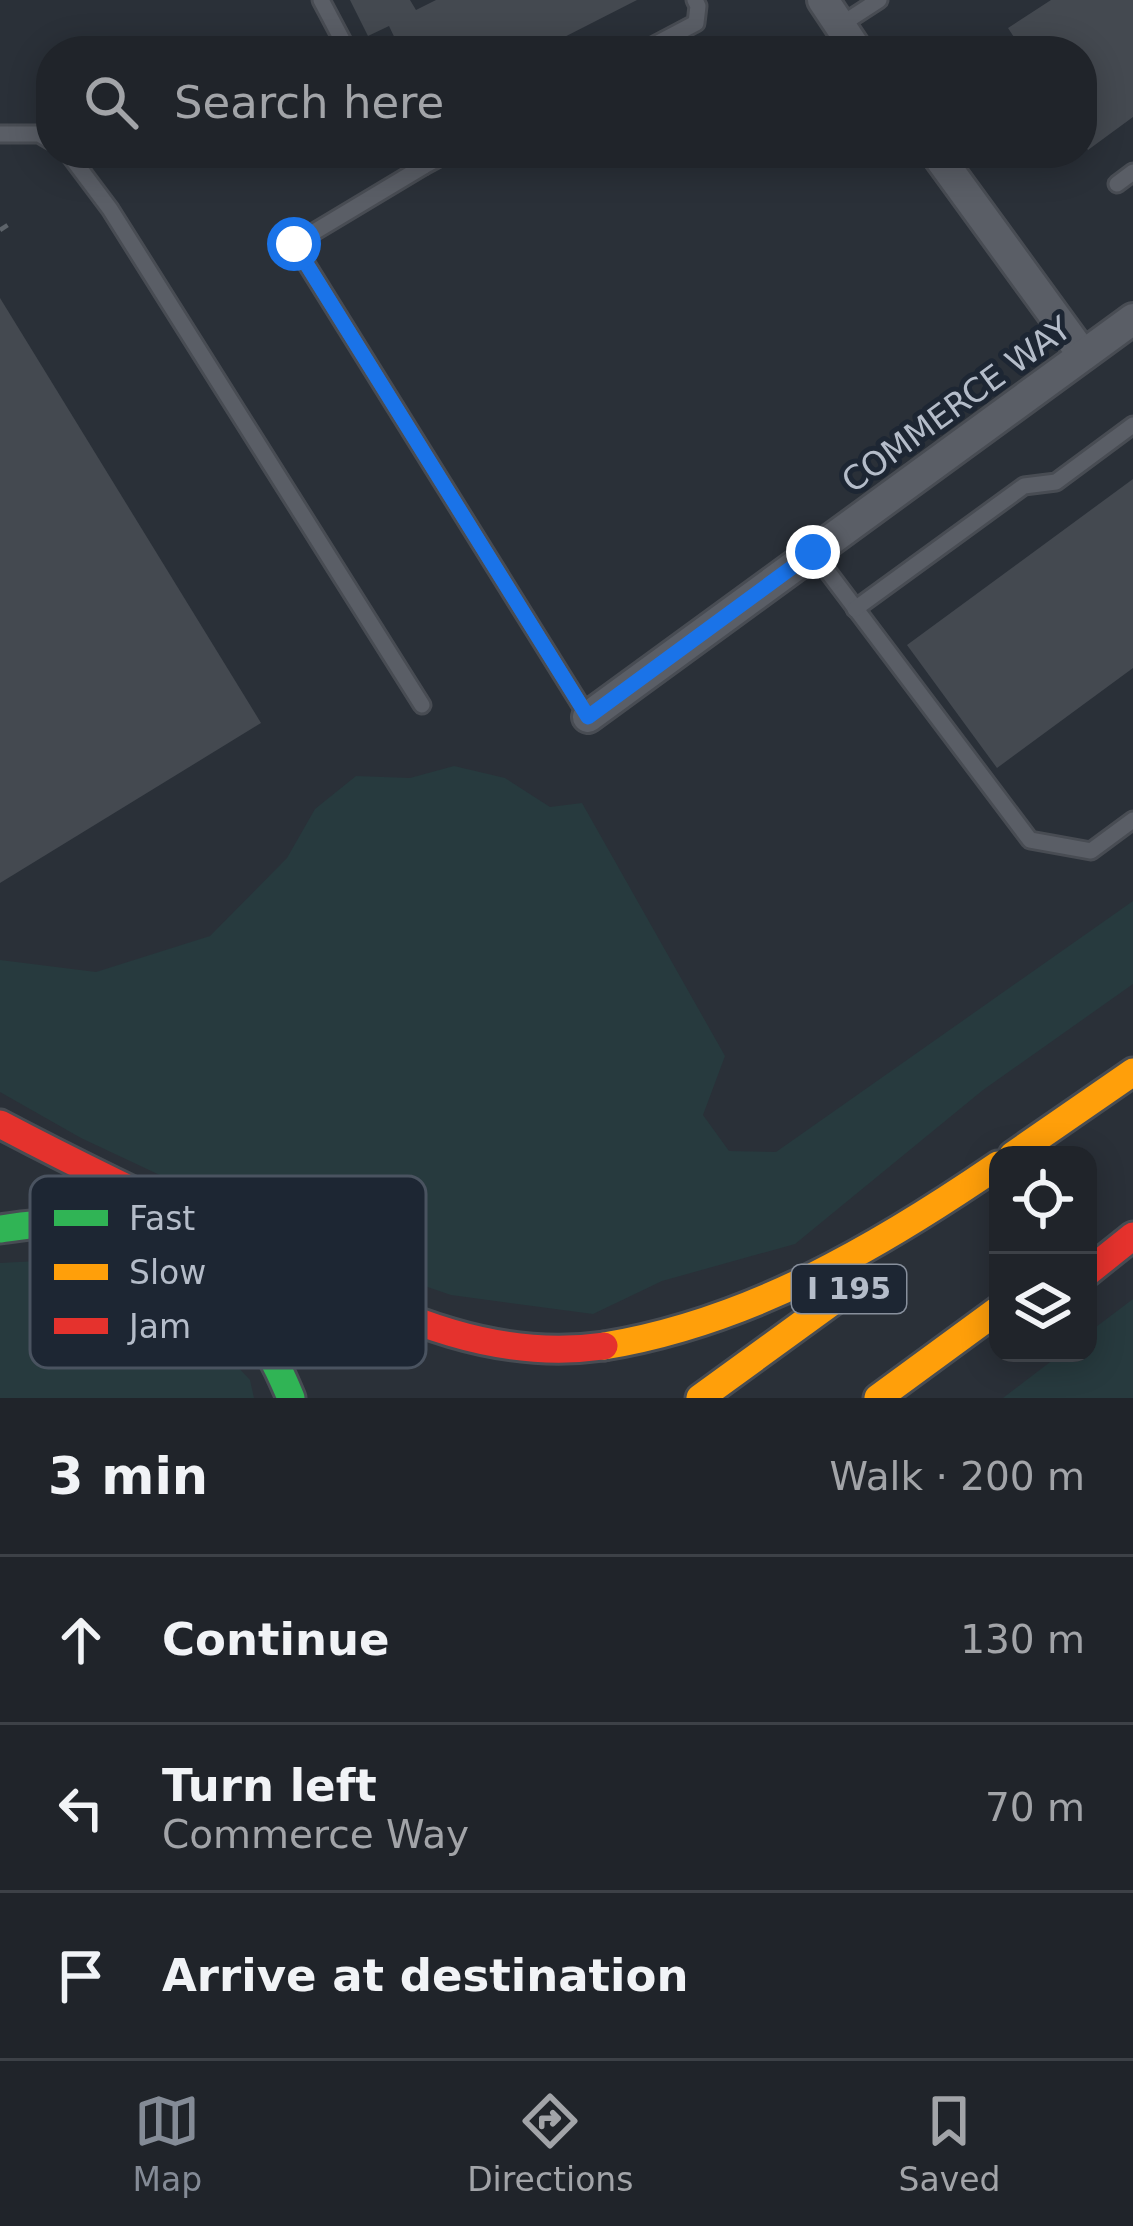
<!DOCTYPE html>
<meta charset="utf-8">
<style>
body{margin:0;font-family:"DejaVu Sans",sans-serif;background:#2d3036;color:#f1f3f6}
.controls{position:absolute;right:36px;bottom:36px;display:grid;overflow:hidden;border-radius:24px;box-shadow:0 6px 30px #0003}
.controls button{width:108px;height:108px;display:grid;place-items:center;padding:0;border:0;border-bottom:3px solid #3d4147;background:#20242a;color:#f1f3f6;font:60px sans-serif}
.stop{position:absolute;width:36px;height:36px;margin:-27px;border:9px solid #1a73e8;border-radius:50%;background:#fff}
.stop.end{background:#1a73e8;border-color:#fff;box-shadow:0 3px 12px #0008}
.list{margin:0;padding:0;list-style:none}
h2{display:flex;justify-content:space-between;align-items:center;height:156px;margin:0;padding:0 48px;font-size:51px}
h2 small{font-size:39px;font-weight:400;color:#a2a4a8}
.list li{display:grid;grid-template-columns:78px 1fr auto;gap:36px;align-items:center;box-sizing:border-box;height:168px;padding:0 48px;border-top:3px solid #3d4147}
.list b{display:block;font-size:45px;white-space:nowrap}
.list p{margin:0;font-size:39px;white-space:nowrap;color:#a2a4a8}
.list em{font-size:39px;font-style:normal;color:#a2a4a8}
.icon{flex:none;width:66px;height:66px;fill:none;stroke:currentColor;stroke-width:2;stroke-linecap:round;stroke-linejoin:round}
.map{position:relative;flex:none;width:1133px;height:1398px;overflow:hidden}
.search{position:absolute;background:#20242a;box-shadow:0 6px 30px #0003;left:36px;right:36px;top:36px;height:132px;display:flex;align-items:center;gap:30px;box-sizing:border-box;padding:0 42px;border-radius:48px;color:#a2a4a8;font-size:45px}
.sheet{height:660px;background:#20242a}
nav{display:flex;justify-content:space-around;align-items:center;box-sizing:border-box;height:168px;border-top:3px solid #3d4147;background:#20242a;font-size:33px;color:#a2a4a8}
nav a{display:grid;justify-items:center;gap:6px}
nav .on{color:#848b96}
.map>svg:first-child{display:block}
</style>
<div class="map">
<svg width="1133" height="1398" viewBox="0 0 1133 1398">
<rect width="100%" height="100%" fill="#2a3038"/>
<!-- green -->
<g fill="#273a3e">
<polygon points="454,766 505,778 550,807 582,803 725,1056 703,1115 729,1151 776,1152 1133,901 1133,984 983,1090 795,1244 662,1281 593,1314 451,1295 319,1250 81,1138 0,1092 0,960 96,972 210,936 287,858 315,809 356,776 410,778"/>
<polygon points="57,1260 122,1275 188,1314 250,1380 254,1398 0,1398 0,1263"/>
<polygon points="1133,1299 1133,1398 1003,1398 1062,1353 1088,1353 1088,1333"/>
</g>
<!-- building -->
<g fill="#444950">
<polygon points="350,0 410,0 416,10 436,0 637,0 537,51 401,51 389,26 368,36"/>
<polygon points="1051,0 1133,0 1133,117 1088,150 1082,141 1082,51 1023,51 1008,28"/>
<polygon points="0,298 261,723 0,883"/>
<polygon points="1133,479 1133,668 997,768 907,645"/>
</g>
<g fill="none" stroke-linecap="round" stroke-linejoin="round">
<defs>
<g id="lane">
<polyline points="321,0 348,51"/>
<polyline points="839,26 879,0"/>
<polyline points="643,51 696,23 698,6 695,0"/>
<polyline points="0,134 39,134 51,141"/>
<polyline points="68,153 110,209 422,705"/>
<polyline points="415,153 424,166 448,153"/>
<polyline points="424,166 294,244 588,717"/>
<polyline points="1117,184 1133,172"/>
<polyline points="813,552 1030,840 1091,851 1133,820"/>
<polyline points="855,609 1024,486 1056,482 1133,425"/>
</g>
<g id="street">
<polyline points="823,0 857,51"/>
<polyline points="936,153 1083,355"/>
<polyline points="588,717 1133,319"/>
</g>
<path id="fast" d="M0,1229C15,1227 31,1224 47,1224C137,1225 225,1279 271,1356C279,1369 285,1384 291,1398"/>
<g id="slow">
<polyline points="1013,1155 1133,1072"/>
<path d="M604,1346C750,1322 878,1247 998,1165"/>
<polyline points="700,1398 854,1286"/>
<polyline points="878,1398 998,1310"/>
</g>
<g id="jam">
<path d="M0,1124C87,1170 175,1212 264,1253C376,1304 477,1364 604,1346"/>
<polyline points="1088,1272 1133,1236"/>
</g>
</defs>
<!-- lane casing -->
<use href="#lane" stroke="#484c53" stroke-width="21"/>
<!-- street casing -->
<use href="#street" stroke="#484c53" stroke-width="36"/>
<!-- fast casing -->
<use href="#fast" stroke="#474c53" stroke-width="33"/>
<!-- slow casing -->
<use href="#slow" stroke="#474c53" stroke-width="33"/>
<!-- jam casing -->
<use href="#jam" stroke="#474c53" stroke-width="33"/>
<!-- path -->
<polyline stroke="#5d636a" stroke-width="4.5" stroke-dasharray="9 9" stroke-linecap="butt" points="0,230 11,223"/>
<!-- lane -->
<use href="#lane" stroke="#5a5e66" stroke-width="15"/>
<!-- street -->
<use href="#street" stroke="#5a5e66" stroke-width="30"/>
<!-- fast -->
<use href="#fast" stroke="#30b455" stroke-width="27"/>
<!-- slow -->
<use href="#slow" stroke="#ff9f0a" stroke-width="27"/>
<!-- jam -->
<use href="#jam" stroke="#e5322d" stroke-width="27"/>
</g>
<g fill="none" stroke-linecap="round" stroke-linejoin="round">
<!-- route -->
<polyline stroke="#1a73e8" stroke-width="15" points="294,244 588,717 813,552"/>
</g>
<g text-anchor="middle" stroke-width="10" stroke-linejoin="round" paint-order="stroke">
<!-- shield labels -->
<rect fill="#1d2633" stroke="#878f9c" stroke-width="3" x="792" y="1265" width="114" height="48" rx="9"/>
<g font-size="30" font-weight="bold" fill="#b4bcc9">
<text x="849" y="1299">I 195</text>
</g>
<!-- street labels -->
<g font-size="33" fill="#b4bcc9" stroke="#1d2633">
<text transform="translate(956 404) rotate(-36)" y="12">COMMERCE WAY</text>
</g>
</g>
<!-- legend -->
<rect x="30" y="1176" width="396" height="192" rx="18" fill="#1d2633" stroke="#4a5360" stroke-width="3"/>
<rect x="54" y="1210" width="54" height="16" fill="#30b455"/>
<rect x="54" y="1264" width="54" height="16" fill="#ff9f0a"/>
<rect x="54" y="1318" width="54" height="16" fill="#e5322d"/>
<g font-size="33" fill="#b4bcc9">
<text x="129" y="1230">Fast</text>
<text x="129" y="1284">Slow</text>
<text x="129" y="1338">Jam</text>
</g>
</svg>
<div class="controls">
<button><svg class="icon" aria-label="locate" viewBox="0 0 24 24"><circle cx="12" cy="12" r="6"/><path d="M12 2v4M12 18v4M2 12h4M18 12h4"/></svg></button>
<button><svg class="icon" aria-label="layers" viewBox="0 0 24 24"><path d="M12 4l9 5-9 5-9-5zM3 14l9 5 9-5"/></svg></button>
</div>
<div class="stop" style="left:294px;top:244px"></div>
<div class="stop end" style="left:813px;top:552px"></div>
<div class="search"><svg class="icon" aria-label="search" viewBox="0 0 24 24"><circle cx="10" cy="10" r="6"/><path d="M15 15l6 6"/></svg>Search here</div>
</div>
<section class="sheet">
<h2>3 min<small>Walk · 200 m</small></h2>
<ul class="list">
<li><svg class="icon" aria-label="ahead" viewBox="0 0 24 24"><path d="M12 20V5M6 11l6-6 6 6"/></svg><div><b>Continue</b></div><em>130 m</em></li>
<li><svg class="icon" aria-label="left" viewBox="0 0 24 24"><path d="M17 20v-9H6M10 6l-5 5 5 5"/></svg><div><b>Turn left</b><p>Commerce Way</p></div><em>70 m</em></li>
<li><svg class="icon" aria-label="arrive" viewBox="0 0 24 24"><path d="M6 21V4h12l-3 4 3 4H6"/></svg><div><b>Arrive at destination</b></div></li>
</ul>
</section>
<nav>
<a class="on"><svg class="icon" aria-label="map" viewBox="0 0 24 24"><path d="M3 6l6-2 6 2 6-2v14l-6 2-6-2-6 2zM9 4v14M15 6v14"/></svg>Map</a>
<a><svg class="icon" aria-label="directions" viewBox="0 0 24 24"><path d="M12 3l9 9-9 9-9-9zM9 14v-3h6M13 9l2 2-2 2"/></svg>Directions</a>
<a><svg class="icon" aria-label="saved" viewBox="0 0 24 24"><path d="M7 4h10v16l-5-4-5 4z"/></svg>Saved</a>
</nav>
